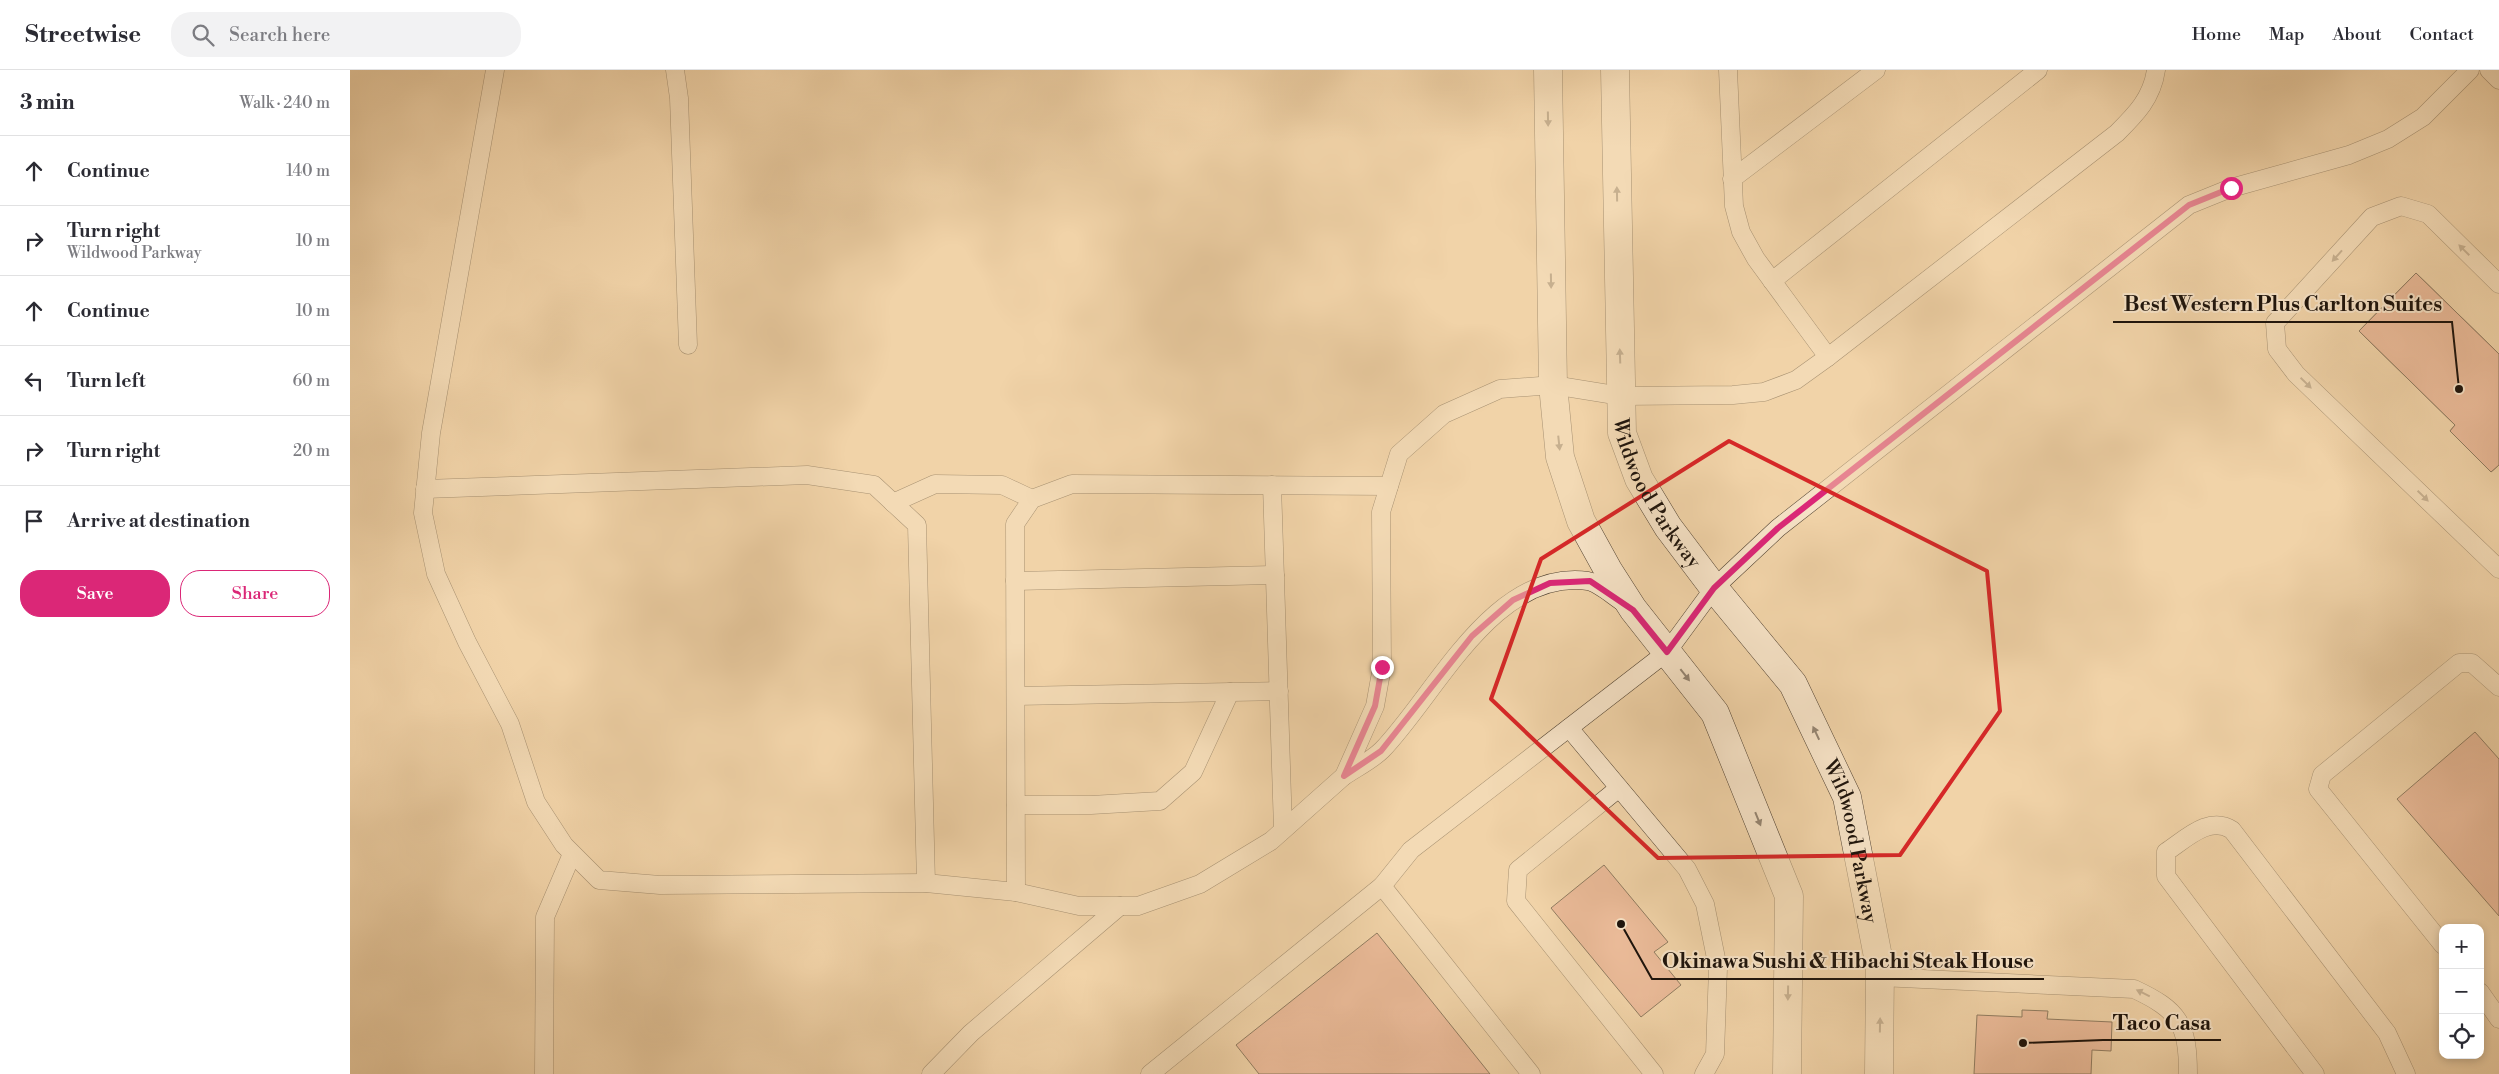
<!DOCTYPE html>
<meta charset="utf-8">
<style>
body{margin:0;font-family:"Libre Bodoni",serif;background:#f2f2f3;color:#2b2b33}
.controls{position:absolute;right:15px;bottom:15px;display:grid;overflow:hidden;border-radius:10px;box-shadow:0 2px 8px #0003}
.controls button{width:45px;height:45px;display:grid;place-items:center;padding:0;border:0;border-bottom:1px solid #e1e1e2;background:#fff;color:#2b2b33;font:25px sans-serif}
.stop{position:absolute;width:15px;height:15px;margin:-11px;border:4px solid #db2777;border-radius:50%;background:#fff}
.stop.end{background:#db2777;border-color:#fff;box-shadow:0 1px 5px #0008}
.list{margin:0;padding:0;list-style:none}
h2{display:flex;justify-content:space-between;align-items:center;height:65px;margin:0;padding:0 20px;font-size:21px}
h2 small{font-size:16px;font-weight:400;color:#7c7c81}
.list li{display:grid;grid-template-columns:32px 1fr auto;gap:15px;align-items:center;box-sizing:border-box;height:70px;padding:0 20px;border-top:1px solid #e1e1e2}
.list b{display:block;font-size:19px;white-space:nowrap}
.list p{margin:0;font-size:16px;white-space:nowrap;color:#7c7c81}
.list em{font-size:16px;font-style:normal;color:#7c7c81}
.actions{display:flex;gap:10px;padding:15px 20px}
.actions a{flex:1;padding:11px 0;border:1px solid #db2777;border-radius:20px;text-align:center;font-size:18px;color:#db2777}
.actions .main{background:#db2777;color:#fff}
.icon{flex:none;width:28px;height:28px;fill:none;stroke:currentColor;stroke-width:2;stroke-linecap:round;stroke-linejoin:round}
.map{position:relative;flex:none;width:2149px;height:1004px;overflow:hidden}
header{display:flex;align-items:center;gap:30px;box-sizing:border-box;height:70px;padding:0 25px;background:#fff;border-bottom:1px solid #e1e1e2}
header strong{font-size:24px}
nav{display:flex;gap:28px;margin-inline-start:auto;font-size:18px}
.search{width:350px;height:45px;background:#f2f2f3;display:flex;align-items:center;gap:12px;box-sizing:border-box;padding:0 18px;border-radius:20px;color:#7c7c81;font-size:19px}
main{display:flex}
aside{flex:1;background:#fff}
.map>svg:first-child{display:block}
</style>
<header>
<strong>Streetwise</strong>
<div class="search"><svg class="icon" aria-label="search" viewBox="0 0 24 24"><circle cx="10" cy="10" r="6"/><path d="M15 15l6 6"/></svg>Search here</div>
<nav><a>Home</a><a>Map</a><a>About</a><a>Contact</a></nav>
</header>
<main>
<aside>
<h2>3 min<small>Walk · 240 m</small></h2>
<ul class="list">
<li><svg class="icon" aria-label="ahead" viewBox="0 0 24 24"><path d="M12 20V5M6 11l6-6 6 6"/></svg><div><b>Continue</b></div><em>140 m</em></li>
<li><svg class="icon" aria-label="right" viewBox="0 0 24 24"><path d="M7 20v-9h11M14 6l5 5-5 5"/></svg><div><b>Turn right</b><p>Wildwood Parkway</p></div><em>10 m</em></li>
<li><svg class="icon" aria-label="ahead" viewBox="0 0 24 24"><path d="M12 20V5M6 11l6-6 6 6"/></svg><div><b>Continue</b></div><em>10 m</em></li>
<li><svg class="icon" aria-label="left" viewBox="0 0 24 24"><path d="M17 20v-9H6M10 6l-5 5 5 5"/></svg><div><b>Turn left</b></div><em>60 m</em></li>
<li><svg class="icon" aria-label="right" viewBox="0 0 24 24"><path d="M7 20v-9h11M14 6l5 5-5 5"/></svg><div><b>Turn right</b></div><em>20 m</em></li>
<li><svg class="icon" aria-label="arrive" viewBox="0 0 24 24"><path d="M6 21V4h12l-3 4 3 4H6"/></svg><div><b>Arrive at destination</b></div></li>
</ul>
<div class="actions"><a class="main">Save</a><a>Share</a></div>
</aside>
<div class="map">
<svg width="2149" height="1004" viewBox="0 0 2149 1004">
<rect width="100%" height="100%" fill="#f1d3a8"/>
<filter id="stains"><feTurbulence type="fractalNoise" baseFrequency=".004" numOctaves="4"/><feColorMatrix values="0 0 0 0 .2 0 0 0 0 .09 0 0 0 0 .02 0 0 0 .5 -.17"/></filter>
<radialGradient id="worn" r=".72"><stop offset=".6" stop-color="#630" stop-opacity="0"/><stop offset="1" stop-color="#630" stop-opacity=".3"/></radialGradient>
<!-- building -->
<g fill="#e49e88" stroke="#1e140c">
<polygon points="2066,203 2149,284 2149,395 2141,402 2100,361 2105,355 2009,261"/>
<polygon points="2066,203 2149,284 2149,395 2141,402 2100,361 2105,355 2009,261"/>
<polygon points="2125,662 2149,689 2149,846 2047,729"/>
<polygon points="1254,795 1318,872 1304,882 1331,915 1291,947 1201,838"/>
<polygon points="1027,863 1140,1004 909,1004 886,975"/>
<polygon points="1672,940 1698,941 1697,949 1762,952 1761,981 1742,980 1741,1004 1624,1004 1627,945 1672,947"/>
</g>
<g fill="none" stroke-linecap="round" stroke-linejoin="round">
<defs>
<g id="lane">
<path d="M145,0L81,363L73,443L86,504L117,572L160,654L186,732L214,775L249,810L310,815L576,813L666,822L729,836H788L850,814L921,771L994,706L1025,636L1032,597L1031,442L1049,384L1094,344L1150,319L1203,315L1271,326L1383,325L1414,322L1446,310L1478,287L1767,63C1786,44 1802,28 1806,0"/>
<polyline points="325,0 329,28 338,275"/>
<polyline points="1378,0 1384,136 1391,162 1406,189 1478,287"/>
<polyline points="2139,0 2149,10"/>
<polyline points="1382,109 1526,0"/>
<polyline points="1422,211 1688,0"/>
<polyline points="2149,214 2078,144 2051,136 2022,147 1925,253 1927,279 1946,304 2149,499"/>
<polyline points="922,415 933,759"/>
<polyline points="75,419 457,405 524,415 567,455 576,813"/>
<polyline points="543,433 585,414 652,415 682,429"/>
<polyline points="665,511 925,505"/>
<polyline points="666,626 929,621"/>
<polyline points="1219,658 1337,799 1355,834 1368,898 1365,984 1354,1004"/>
<path d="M994,706C1006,698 1022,690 1032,680C1087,623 1144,498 1238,511C1249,513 1264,527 1274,533"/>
<polyline points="1269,718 1168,800 1166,831 1304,1004"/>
<polyline points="666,735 741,735 810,731 843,702 880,622"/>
<polyline points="666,822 665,454 682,429 722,414 1039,416"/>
<polyline points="2093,875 1968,719 1972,705 2109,593 2122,593 2149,617"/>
<path d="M1530,907L1784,919C1829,940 1838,954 1838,1004"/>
<polyline points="2130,922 2149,949"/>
<polyline points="194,1004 195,847 222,784"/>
<polyline points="581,1004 621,963 770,836"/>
<polyline points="800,1004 1032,816"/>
<polyline points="1181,1004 1032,816 1061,780 1317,582 1364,518 1428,458 1839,135 1881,118 1999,85 2038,69 2073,47 2120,0"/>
<path d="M1965,1004L1816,806V782C1836,769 1859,745 1882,760L2037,963L2056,1004"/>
</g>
<g id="street">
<polyline points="1198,0 1203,315 1210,387 1231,451 1258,500 1283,539 1365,643 1439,826 1437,1004"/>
<path id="s1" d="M1265,0L1272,363L1289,409L1318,457L1364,518L1443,614L1497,727L1530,897L1529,1004"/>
</g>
</defs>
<!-- lane casing -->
<use href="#lane" stroke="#534433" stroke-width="19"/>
<!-- street casing -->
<use href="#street" stroke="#534433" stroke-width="29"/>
<!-- lane -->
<use href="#lane" stroke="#f6e2c6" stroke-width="18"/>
<!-- street -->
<use href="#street" stroke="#f6e2c6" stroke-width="28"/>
</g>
<!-- one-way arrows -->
<defs><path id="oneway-solid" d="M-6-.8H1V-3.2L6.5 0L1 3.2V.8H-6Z" transform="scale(1.25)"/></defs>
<g fill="#958572">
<use href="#oneway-solid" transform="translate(1198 49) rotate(89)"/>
<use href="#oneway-solid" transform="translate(1267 124) rotate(-91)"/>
<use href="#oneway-solid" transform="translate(2114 180) rotate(-135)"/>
<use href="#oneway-solid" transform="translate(1987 186) rotate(132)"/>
<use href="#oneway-solid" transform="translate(1201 211) rotate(89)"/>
<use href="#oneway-solid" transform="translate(1270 286) rotate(-92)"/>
<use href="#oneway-solid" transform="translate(1956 313) rotate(44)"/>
<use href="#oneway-solid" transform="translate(1209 373) rotate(84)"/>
<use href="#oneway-solid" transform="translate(2073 426) rotate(44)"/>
<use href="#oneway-solid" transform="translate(1335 605) rotate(52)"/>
<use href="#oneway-solid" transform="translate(1466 663) rotate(-115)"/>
<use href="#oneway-solid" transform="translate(1408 749) rotate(68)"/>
<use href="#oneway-solid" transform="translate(1438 923) rotate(91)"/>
<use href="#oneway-solid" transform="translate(1793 923) rotate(-154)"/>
<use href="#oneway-solid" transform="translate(1530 955) rotate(-89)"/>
</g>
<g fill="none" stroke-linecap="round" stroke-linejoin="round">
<!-- route -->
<polyline stroke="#db2777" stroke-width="6" points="1032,597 1025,636 994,706 1031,681 1122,566 1163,530 1200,513 1240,511 1283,540 1317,582 1364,518 1428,458 1839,135 1881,118"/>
</g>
<!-- marked area -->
<path d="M0 0H2149V1004H0ZM1379,371L1637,501L1650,641L1550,785L1308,788L1141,629L1191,489Z" fill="#f1d3a8" fill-opacity=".55" fill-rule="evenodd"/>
<path fill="none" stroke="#d62828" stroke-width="4" stroke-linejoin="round" d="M1379,371L1637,501L1650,641L1550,785L1308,788L1141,629L1191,489Z"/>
<g text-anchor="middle" stroke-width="4" stroke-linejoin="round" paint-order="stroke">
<!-- street labels -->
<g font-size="20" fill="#1e140c" stroke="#f6e2c6">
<text dy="7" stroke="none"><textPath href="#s1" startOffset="432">Wildwood Parkway</textPath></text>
<text dy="7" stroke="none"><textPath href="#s1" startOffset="838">Wildwood Parkway</textPath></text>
</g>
</g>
<!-- callouts -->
<path fill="none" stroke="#1e140c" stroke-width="2" d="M2109 319L2102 252H1763M1271 854L1302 909H1694M1673 973L1753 970H1871"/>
<g fill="#1e140c" stroke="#f6e2c6" stroke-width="2">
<circle cx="2109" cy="319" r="5"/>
<circle cx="1271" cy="854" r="5"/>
<circle cx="1673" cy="973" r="5"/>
</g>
<g font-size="21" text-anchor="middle" font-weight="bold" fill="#1e140c" stroke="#f6e2c6" stroke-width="4" stroke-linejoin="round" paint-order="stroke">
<text x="1933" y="241">Best Western Plus Carlton Suites</text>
<text x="1498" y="898">Okinawa Sushi &amp; Hibachi Steak House</text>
<text x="1812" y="960">Taco Casa</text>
</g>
<rect width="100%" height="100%" filter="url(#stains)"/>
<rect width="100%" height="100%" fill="url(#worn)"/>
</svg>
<div class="controls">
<button>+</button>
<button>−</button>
<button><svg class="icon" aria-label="locate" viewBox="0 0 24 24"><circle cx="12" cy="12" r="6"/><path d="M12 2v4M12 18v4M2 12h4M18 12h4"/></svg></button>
</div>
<div class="stop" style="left:1881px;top:118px"></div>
<div class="stop end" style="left:1032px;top:597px"></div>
</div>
</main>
